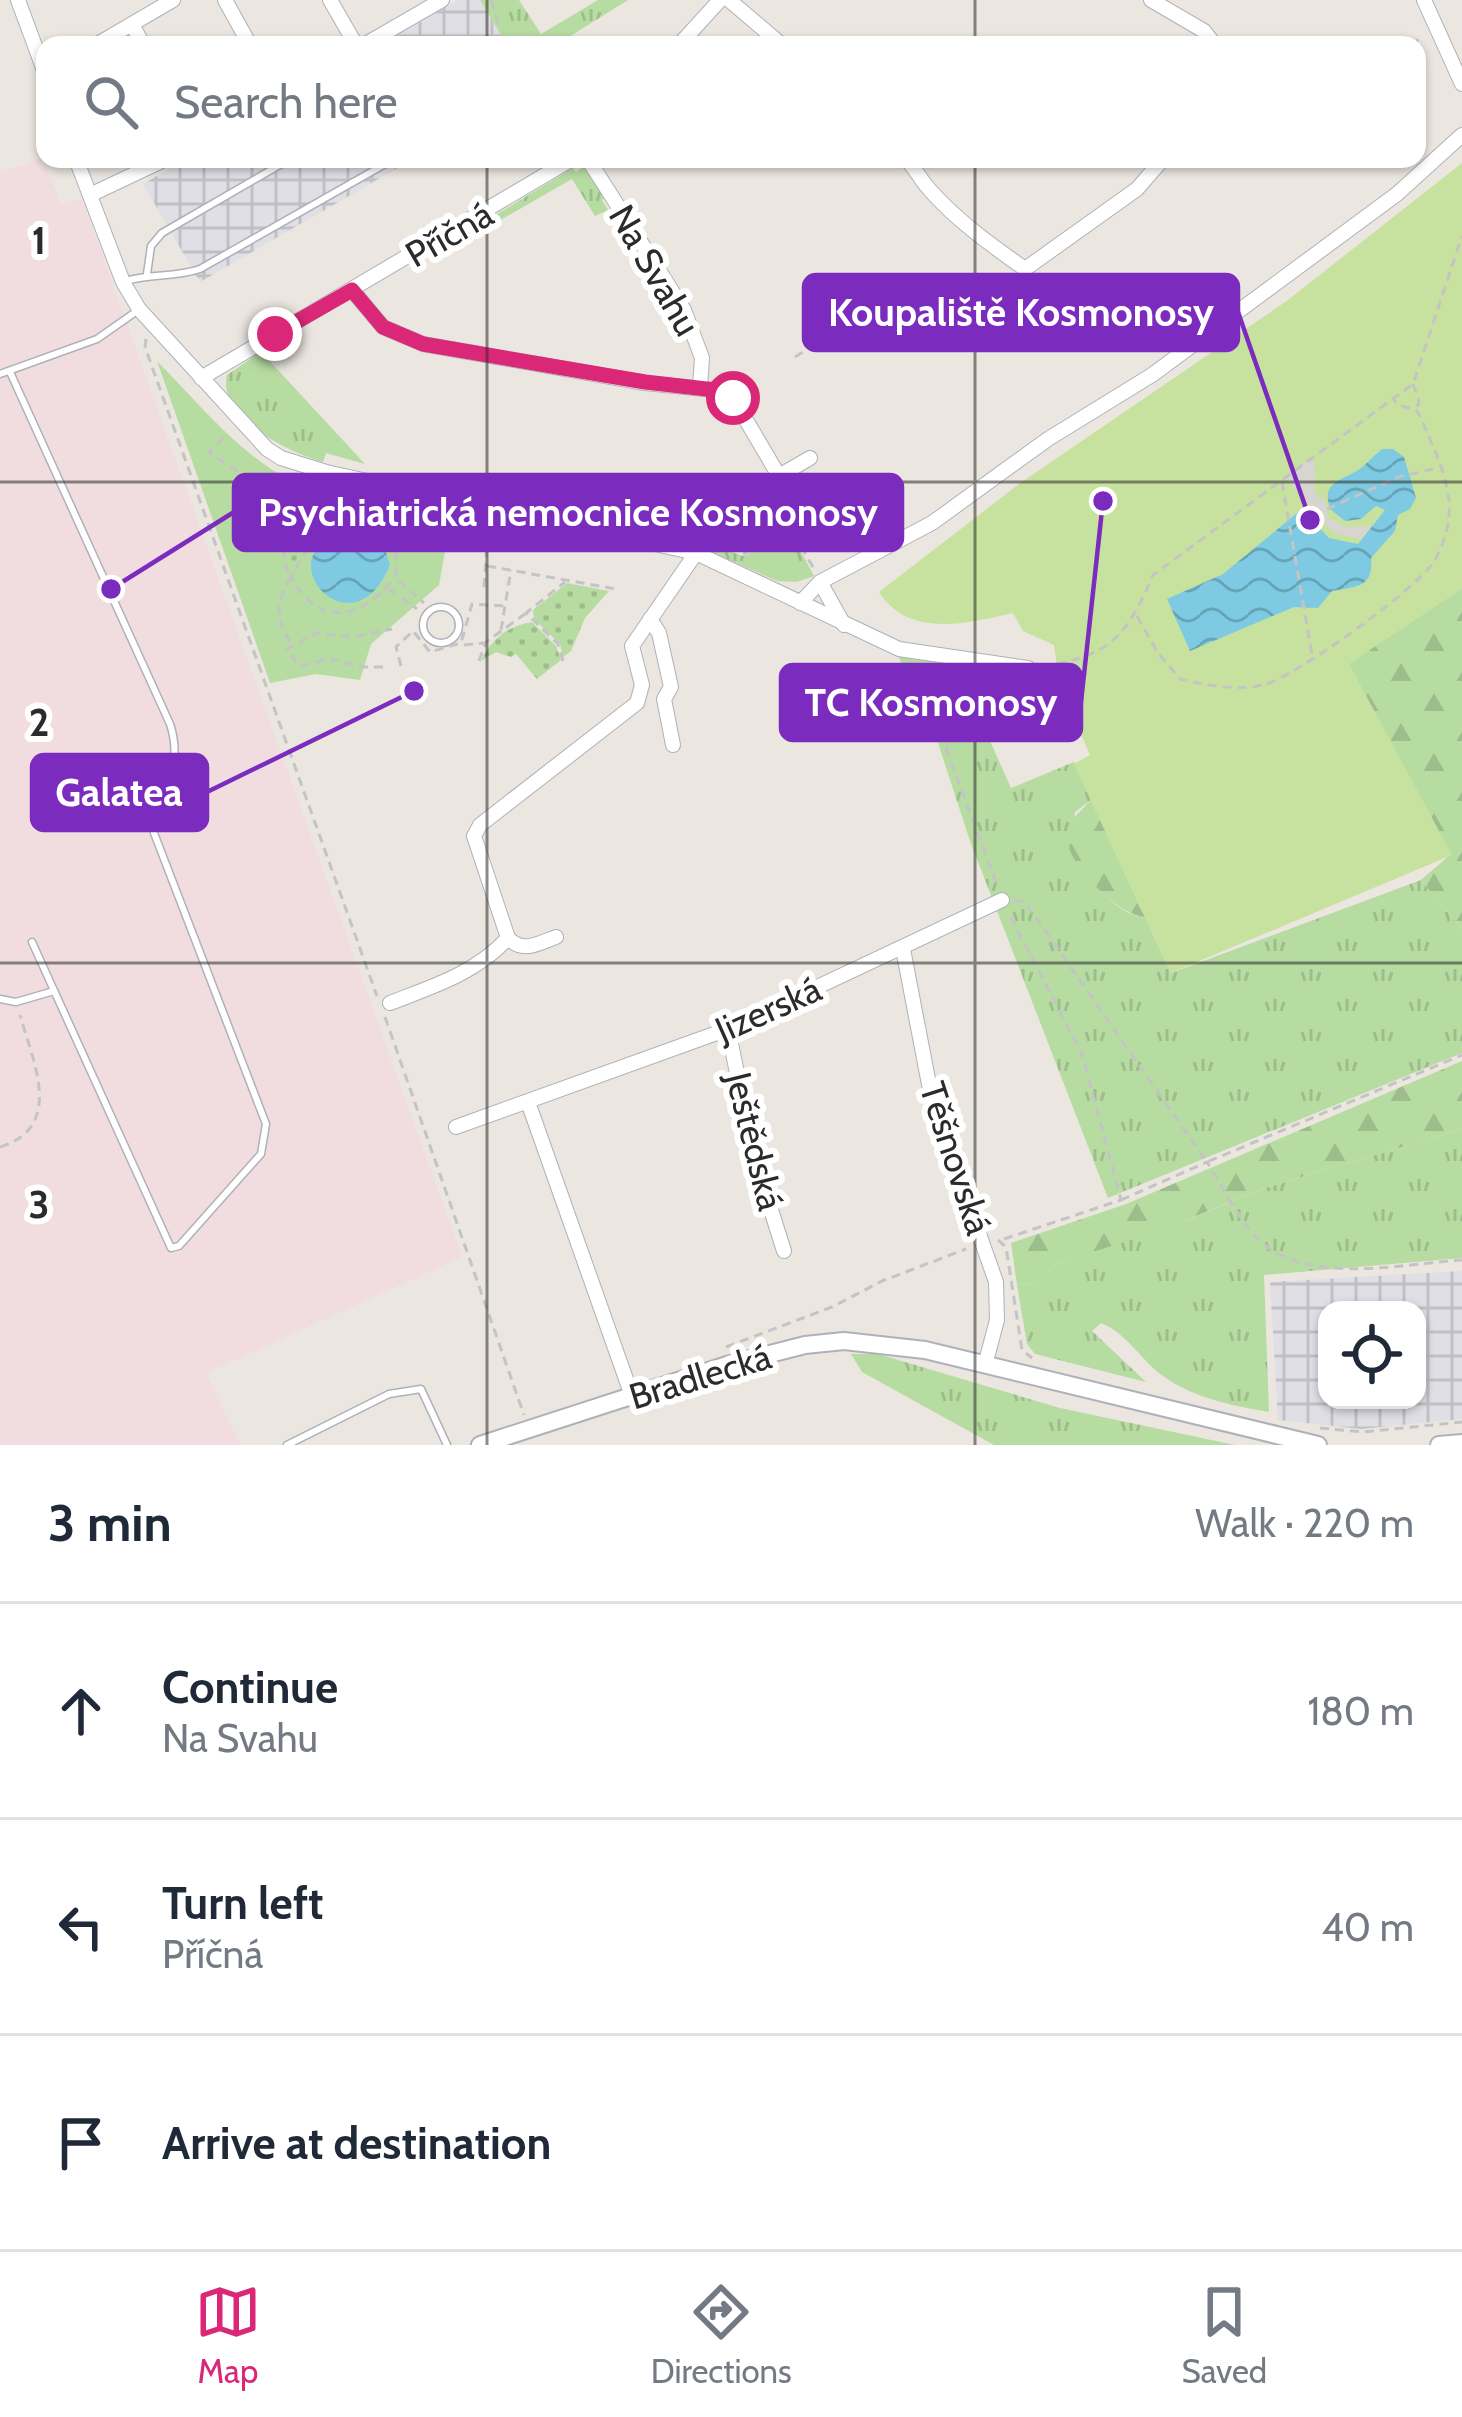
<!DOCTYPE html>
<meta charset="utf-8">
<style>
body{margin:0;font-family:Cabin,sans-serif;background:#f6f6f7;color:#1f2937}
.controls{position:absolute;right:36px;bottom:36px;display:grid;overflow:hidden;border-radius:24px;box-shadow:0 3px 9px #0004}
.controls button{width:108px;height:108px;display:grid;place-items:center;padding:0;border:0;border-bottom:3px solid #e0e1e3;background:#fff;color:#1f2937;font:60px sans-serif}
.stop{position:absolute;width:36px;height:36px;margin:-27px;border:9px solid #db2777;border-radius:50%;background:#fff}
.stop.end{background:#db2777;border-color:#fff;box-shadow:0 3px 12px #0008}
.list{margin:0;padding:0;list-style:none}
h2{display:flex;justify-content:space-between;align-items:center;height:156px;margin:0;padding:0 48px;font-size:51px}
h2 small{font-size:39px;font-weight:400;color:#747a83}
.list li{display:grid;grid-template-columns:78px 1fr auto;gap:36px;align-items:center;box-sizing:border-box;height:216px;padding:0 48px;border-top:3px solid #e0e1e3}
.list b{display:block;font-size:45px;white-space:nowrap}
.list p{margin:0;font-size:39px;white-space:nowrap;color:#747a83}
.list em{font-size:39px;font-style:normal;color:#747a83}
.icon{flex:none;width:66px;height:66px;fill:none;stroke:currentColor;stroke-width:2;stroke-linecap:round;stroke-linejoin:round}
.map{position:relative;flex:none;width:1462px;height:1445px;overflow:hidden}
.search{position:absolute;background:#fff;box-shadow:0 3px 9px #0004;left:36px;right:36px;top:36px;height:132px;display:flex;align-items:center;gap:30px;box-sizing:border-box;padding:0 42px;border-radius:24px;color:#747a83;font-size:45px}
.sheet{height:804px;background:#fff}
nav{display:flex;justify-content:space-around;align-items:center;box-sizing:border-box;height:168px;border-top:3px solid #e0e1e3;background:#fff;font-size:33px;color:#747a83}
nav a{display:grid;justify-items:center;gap:6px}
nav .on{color:#db2777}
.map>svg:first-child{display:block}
</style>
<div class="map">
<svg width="1462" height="1445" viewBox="0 0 1462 1445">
<defs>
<pattern id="industrial-grid" width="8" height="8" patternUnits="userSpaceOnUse" patternTransform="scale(3)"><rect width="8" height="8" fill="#e0dfe5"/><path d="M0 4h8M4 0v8" fill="none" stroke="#c0c0c5"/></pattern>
<pattern id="grass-tufts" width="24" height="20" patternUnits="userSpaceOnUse" patternTransform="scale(3)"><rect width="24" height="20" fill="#b7dca2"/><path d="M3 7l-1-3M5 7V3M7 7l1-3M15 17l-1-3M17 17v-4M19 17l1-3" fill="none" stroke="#9ebd8c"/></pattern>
<pattern id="forest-firs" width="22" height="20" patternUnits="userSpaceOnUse" patternTransform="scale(3)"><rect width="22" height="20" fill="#b7dca2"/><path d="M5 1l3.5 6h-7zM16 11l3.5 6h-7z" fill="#9ebd8c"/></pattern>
<pattern id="garden-dots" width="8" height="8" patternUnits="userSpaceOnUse" patternTransform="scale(3)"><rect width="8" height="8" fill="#b7dca2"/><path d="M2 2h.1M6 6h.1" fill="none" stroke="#9ebd8c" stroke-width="1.8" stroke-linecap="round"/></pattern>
<pattern id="water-waves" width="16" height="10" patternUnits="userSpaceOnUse" patternTransform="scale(3)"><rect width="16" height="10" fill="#7ecae2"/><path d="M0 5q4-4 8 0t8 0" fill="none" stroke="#67a4b7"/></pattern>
</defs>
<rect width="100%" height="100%" fill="#ebe6df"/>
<!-- industrial -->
<g fill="url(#industrial-grid)" fill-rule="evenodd">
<polygon points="458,0 480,0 507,45 381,45"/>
<polygon points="186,159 413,159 200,282 143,184"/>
<path d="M1462,1271V1419L1361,1429L1278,1420L1270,1282ZM1417,1310V1400H1327V1310Z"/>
</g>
<!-- medical -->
<polygon fill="#f1dddf" points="42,158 62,205 82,199 462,1257 206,1373 240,1445 0,1445 0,173"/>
<!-- grass -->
<g fill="url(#grass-tufts)">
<polygon points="480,0 519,0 541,34 598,0 628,0 556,45 507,45"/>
<polygon points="583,167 606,197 602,200 608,210 595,216 572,179 457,245 456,239 573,168 576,172"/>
<path d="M262,351L269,353L265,356L365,464L326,453L323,462C290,453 217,418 227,375Z"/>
<polygon points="791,533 814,576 797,582 777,581 687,541 689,536 743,556"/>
<path d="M896,653L937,660L958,673L959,688L979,732H986L1011,788L1074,762L1091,800L1075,812L1071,852C1091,876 1111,914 1145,917L1171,973L1421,880L1462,929V1053L1108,1198L970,841L925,703Z"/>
<path d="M1462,1129V1258L1264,1275L1269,1412C1233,1406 1189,1397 1159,1373C1138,1356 1127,1334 1101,1323L1092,1331L1146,1382L1035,1354L1027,1344L1017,1285L1041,1282L1050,1268L1060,1262L1192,1218L1268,1187Z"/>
<polygon points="851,1354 878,1354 1060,1408 1235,1445 994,1445 862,1372"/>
</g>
<!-- forest -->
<g fill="url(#forest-firs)">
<polygon points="1462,588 1462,929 1421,880 1451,854 1348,664"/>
<path d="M1091,800L1145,917C1119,915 1082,876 1071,853C1067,844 1068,832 1069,823Z"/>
<polygon points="1462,1061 1462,1129 1268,1187 1154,1233 1060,1262 1050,1268 1042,1282 1017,1285 1011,1243 1126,1204"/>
</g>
<!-- park -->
<path fill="#b7dca2" d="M157,361C193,397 228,441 271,469C308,492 412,507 459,518L457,535H448L439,585L371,644L360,680L316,674L270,683Z"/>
<!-- garden -->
<g fill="url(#garden-dots)">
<path d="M312,504L353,515C325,526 305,534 295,563L289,565L280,510L295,504Z"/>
<polygon points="567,583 609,591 585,618 571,651 563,657 560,644 534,619 533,610"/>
<path d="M532,622L556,646L561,660L537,679L516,654L511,657L496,652L481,661C492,638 508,626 532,622Z"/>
</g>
<!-- pitch -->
<path fill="#c7e29f" d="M1462,163V588L1349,664L1452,855L1171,973L1074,764L1090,755L1060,686L1054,645L1023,631L1013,613C968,623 909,639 879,592L1019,484L1288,300Z"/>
<!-- plaza -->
<polygon fill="#d8d5d1" points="1312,457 1316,473 1314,490 1319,499 1324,497 1329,518 1345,527 1372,526 1361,539 1336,534 1323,523 1316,526 1304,511 1307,503 1285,477"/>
<!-- water -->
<g fill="url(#water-waves)">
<path d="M1382,449H1393L1404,457L1416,498L1410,509L1398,515L1395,531L1371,558C1374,588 1356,587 1332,591L1318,608L1294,607L1190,651L1167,599L1223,574L1302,509L1329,538L1358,544L1385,510L1376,506L1361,519L1345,521L1330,509C1322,483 1337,482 1357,471C1366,465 1373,456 1382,449Z"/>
<path d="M361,531L382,540L390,565C349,664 252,539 361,531Z"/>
</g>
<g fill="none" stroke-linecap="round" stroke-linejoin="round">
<defs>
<g id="service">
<polyline points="487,45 497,40"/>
<polyline points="147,274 151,246 162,233 290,159"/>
<path d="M126,281C151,273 174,278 200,269L394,159"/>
<path d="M10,372L170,724C188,780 146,787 154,833L266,1124L261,1154L179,1246L171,1248L32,942"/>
<polyline points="0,374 97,339 137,311"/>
<circle cx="441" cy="625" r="18"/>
<polyline points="0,999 16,1002 54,991"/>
<polyline points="287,1445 389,1394 421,1389 447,1445"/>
</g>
<g id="minor">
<polyline points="18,0 45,73"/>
<polyline points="225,0 250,45"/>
<polyline points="330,0 356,45"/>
<polyline points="729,0 782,45"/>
<polyline points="1151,0 1204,31 1215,45"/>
<polyline points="1424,0 1462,84"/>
<polyline points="132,24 143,45"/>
<polyline points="96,45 173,0"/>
<polyline points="364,45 442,0"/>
<polyline points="679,45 720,0"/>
<polyline points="76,159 123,282 139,309 267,449 281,458 326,472 696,553 899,649 1028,668"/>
<polyline points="588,159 684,310 702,358 700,387"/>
<path d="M906,159C916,169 920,179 929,189C956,220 991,245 1025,269L1137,189L1163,159"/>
<polyline points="90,195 166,159"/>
<polyline points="352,290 383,327 423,344 645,383 724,391 733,398 779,476 766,483"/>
<polyline points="201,378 572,159"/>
<polyline points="779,476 810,458"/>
<polyline points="820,582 844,625"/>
<polyline points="800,603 820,582 932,523 1048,439 1152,375 1397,194 1462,135"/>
<polyline points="650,619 659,633 671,687 664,699 673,745"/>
<path d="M556,937C539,943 523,954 508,938L474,836L480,825L637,703L642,685L632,646L696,553"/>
<polyline points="903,949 932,1100 996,1282 997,1320 985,1365"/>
<path d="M390,1003C434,986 476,973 508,938"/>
<polyline points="728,1029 754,1156 784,1251"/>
<polyline points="528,1102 632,1396"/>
<polyline points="456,1127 728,1029 1002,900"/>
</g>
<g id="tertiary">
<polyline points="480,1445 727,1365 805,1345 844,1341 925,1350 1318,1445"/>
<polyline points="1439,1445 1462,1443"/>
</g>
</defs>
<!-- service casing -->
<use href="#service" stroke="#afb1ba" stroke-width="9"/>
<!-- minor casing -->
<use href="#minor" stroke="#afb1ba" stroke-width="16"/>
<!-- tertiary casing -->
<use href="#tertiary" stroke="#afb1ba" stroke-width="20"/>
<!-- path -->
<g stroke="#c4c4c4" stroke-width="3" stroke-dasharray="9 6" stroke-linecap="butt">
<polyline points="491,0 500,28"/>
<polyline points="1411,45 1423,36"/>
<polyline points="146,339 145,347 377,996"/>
<polyline points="795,357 910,286"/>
<polyline points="1413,384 1419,401 1417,408"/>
<path d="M223,438L209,452C250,484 273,477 283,538C285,553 283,565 291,577C275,603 275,620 292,645"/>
<polyline points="1282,482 1312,655"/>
<polyline points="772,494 814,569"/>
<path d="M381,499C369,524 341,518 321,534C306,546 300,561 291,577C319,630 363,619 395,577"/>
<path d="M280,507C324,491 410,519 395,577L424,603"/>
<polyline points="1327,509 1398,477 1438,468"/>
<polyline points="743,554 790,530"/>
<polyline points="487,566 616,589"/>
<polyline points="484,587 487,544"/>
<polyline points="389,589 417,609"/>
<path d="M1137,616L1158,653L1180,679C1205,685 1238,691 1263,685C1294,678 1420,587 1435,560C1442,547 1448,530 1449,516C1452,483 1433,448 1421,418L1416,410L1398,405L1394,400"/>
<polyline points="501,630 511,570"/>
<polyline points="464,645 484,643"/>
<polyline points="479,661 486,642 525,614"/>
<polyline points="563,661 558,644 526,613 565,582"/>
<polyline points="401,666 396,647 413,631 430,652 461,643 472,604 505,606"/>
<polyline points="909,666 925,692 997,885"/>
<path d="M1042,666C1110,657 1127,636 1153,575L1413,384L1462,236"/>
<polyline points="383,667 362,667 330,659 299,666 287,649 316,633 352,637 392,629"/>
<polyline points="1014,901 1025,902 1207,1162 1462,1055"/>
<polyline points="385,1017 524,1415"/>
<path d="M0,1147C65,1127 33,1062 20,1015"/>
<path d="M1121,1200L1207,1162C1222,1185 1235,1213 1253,1234C1300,1288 1399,1264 1462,1260"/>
<polyline points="1004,1239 1121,1200 1082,1054 1008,912"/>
<polyline points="998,1240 1006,1247 1022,1350 1032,1358"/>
<polyline points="726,1347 832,1307 882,1281 966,1249"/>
<polyline points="1320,1428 1363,1432 1462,1422"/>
</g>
<!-- service -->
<use href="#service" stroke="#fff" stroke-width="6"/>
<!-- minor -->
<use href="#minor" stroke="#fff" stroke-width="14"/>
<!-- tertiary -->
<use href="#tertiary" stroke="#fff" stroke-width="16"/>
</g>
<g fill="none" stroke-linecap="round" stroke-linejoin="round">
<!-- route -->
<polyline stroke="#db2777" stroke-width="15" points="275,334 352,290 383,327 423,344 645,382 724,391 733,398"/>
</g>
<!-- grid -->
<path fill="none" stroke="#2b2b2b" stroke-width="3" stroke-opacity="0.55" d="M487,0V45M975,0V45M487,159V1445M975,159V1445M0,482H1462M0,963H1462"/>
<g text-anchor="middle" stroke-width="12" stroke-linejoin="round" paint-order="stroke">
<!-- street labels -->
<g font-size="36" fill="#2b2b2b" stroke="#fff">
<text transform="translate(449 234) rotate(-30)" y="13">Příčná</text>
<text transform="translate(655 270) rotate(60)" y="13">Na Svahu</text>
<text transform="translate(768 1009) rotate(-24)" y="13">Jizerská</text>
<text transform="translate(755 1141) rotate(76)" y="13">Ještědská</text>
<text transform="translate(956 1158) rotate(72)" y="13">Těšnovská</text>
<text transform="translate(700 1376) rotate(-17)" y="13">Bradlecká</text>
</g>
</g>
<g font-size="39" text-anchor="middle" font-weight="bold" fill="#2b2b2b" stroke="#fff" stroke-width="12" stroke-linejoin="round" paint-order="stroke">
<text x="39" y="254">1</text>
<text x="39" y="736">2</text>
<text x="39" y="1218">3</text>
</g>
<!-- callouts -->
<path fill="none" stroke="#7b2cbf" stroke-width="4.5" d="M1310 520L1238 312M111 589L234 512M1103 501L1081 702M414 691L207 792"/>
<g fill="#7b2cbf" stroke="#fff" stroke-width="4.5">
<circle cx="1310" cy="520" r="12"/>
<circle cx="111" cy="589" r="12"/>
<circle cx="1103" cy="501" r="12"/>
<circle cx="414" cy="691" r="12"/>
</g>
<g fill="#7b2cbf" stroke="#7b2cbf" stroke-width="4.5">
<rect x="804" y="275" width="434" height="75" rx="12"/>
<rect x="234" y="475" width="668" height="75" rx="12"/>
<rect x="781" y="665" width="300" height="75" rx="12"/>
<rect x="32" y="755" width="175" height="75" rx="12"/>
</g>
<g font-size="39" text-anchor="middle" font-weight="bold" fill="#fff">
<text x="1021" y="326">Koupaliště Kosmonosy</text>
<text x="568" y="526">Psychiatrická nemocnice Kosmonosy</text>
<text x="931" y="716">TC Kosmonosy</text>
<text x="119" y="806">Galatea</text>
</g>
</svg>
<div class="controls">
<button><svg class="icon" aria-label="locate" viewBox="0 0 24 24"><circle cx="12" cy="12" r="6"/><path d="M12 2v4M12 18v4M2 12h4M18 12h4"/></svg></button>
</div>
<div class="stop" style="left:733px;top:398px"></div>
<div class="stop end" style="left:275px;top:334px"></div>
<div class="search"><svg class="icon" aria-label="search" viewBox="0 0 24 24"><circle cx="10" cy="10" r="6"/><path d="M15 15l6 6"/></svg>Search here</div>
</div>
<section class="sheet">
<h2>3 min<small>Walk · 220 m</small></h2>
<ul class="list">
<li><svg class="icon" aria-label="ahead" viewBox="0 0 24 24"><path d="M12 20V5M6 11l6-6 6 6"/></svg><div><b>Continue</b><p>Na Svahu</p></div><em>180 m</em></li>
<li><svg class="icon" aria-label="left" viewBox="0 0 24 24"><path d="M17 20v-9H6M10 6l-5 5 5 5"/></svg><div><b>Turn left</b><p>Příčná</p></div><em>40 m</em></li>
<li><svg class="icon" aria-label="arrive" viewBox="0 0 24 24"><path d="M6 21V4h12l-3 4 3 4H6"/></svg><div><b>Arrive at destination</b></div></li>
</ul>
</section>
<nav>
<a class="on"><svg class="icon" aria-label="map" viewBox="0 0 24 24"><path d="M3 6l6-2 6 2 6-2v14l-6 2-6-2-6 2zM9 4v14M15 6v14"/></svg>Map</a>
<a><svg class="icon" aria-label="directions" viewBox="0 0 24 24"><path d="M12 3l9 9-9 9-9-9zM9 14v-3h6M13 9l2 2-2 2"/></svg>Directions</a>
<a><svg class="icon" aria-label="saved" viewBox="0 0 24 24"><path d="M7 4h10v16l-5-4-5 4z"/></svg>Saved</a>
</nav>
